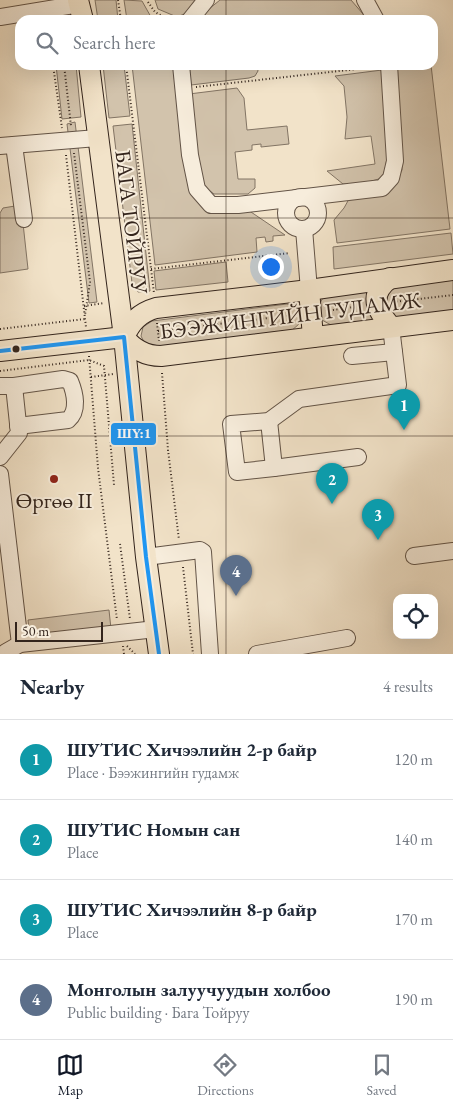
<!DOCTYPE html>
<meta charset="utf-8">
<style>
body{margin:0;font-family:"EB Garamond",serif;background:#f6f6f7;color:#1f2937}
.controls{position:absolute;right:15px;bottom:15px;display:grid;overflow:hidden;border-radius:10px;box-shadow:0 5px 20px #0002}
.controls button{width:45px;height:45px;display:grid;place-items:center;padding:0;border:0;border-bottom:1px solid #e0e1e3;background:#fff;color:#1f2937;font:25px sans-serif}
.scale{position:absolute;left:15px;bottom:12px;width:88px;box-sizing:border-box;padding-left:5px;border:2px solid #33241c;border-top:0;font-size:14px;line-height:18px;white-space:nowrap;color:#33241c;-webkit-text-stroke:4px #f7eddc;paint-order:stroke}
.you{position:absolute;left:270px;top:266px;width:18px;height:18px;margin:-12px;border:4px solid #fff;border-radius:50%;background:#1a73e8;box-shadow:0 0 0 8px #1a73e833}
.badge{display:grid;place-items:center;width:32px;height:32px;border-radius:50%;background:#111827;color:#fff;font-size:16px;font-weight:700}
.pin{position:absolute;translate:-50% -41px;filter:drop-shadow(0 1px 2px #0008)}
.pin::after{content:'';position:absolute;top:26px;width:18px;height:15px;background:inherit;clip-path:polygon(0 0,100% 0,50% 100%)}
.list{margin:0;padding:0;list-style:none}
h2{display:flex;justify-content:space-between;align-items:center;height:65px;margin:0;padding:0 20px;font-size:21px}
h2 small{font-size:16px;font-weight:400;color:#747a83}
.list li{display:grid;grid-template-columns:32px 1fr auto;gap:15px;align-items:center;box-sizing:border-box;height:80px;padding:0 20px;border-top:1px solid #e0e1e3}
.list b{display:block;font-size:19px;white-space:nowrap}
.list p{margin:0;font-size:16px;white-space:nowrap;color:#747a83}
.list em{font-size:16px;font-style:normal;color:#747a83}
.icon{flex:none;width:28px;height:28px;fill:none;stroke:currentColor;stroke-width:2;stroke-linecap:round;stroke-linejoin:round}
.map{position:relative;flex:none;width:453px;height:654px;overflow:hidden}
.search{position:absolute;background:#fff;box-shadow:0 5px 20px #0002;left:15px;right:15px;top:15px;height:55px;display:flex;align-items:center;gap:12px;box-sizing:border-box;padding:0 18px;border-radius:15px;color:#747a83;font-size:19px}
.sheet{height:385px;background:#fff}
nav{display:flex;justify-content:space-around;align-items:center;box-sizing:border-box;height:70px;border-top:1px solid #e0e1e3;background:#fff;font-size:14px;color:#747a83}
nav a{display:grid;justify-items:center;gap:2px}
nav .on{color:#111827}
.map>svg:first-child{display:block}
</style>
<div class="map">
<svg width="453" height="654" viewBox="0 0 453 654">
<rect width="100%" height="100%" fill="#f2e3c9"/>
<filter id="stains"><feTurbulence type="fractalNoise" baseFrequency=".004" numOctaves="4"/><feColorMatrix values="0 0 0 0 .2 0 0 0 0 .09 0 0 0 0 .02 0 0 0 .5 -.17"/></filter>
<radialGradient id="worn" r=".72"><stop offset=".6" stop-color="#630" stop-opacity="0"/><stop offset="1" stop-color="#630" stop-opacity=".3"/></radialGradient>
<!-- green -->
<g fill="#d2c3ac" stroke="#827464">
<polygon points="95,0 116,0 118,20 98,20"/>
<polygon points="124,0 142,1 151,17 158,20 127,20"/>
<polygon points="155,0 197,0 189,12 177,17 158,9"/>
<polygon points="220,0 351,0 363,14 366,20 200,20 204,13"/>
<polygon points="56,65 76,65 81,117 62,119"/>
<polygon points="103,65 124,65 130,116 109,118"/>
<polygon points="132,65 173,65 177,105 191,192 248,210 285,235 273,236 273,241 266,242 265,237 256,238 257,252 155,265"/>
<polygon points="189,65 257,65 258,71 255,76 249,78 191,85"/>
<polygon points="395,65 431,65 450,229 337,243 334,220 344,208 349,199 392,189 402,170 401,132"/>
<path d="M382,70C384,101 394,150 382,178L362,184H343L327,171L375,164L371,136L345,139L347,117L344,86L335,76Z"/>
<polygon points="237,88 244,98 247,130 287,126 289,144 261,147 261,144 252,145 252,150 235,152 238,179 255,179 255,188 248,194 214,194 206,188 199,177 189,94"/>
<polygon points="75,122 97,302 89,303 67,124"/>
<polygon points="132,124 150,291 138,292 132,283 113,126"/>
<polygon points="21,205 28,269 0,273 0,213 3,208"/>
<polygon points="451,233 453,254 334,269 333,247"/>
<polygon points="226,262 228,282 156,290 154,271"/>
<polygon points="453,278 453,311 395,317 380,300 391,286"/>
<polygon points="376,289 381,319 331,325 322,320 319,315 319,305 324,296"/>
<polygon points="287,304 297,307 302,316 299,324 291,331 157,347 145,344 141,336 143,327 152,321"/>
<polygon points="109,610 111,629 30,638 28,620"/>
</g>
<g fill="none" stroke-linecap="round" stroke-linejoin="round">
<defs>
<g id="minor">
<polyline points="365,0 376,20"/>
<polyline points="0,17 80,4"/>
<polyline points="190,20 206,0"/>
<polyline points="181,65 190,155 197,189 211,205 238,205 382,188 391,178 395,161 389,65"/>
<polyline points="14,145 24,219"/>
<polyline points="0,146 97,138"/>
<circle cx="302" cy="213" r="16"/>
<polyline points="304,229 309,290"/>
<polyline points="352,356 394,352"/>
<polyline points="0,386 14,386 19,433 0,457"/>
<path d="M14,386L63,379L70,381C75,393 79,411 68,420L18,426"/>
<polyline points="269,421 274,468"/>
<polyline points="358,457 274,468 237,472 231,424 269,421 299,399 398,385 391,327"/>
<polyline points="0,474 20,644"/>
<polyline points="414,556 453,551"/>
<polyline points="146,557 200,550 203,552 210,654"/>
<polyline points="6,654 6,652 20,644 156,629"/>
<polyline points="257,654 347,638"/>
</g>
<g id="major">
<polyline points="78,0 83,20"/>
<polyline points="89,65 124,337 146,557 159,654"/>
<path d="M390,278C368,295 376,309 391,327"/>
<polyline points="309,290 313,337"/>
<path d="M124,337C131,322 139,313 156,308L309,290L453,270"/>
<path d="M124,337C134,350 146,356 161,356L453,320"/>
<polyline points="0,351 124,337"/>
</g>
</defs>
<!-- minor casing -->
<use href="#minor" stroke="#635447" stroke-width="18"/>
<!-- major casing -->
<use href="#major" stroke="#33241c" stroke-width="22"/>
<!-- path -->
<g stroke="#33241c" stroke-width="2" stroke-dasharray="1 2.5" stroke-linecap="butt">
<polyline points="118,0 121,20"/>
<polyline points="148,2 155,12 169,20"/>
<polyline points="53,65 62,128"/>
<polyline points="64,65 71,126"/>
<polyline points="126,65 154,293"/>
<polyline points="196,87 375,67"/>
<polyline points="74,153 90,282 85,315"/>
<polyline points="66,155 86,327"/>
<polyline points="151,269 290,253"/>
<polyline points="393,302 453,295"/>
<polyline points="84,306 104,303"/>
<polyline points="326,311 361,306"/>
<polyline points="157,323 159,341"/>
<polyline points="0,329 85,319"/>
<polyline points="158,331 294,315"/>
<polyline points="89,356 98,468 117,620"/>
<polyline points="0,371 89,360 104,366 114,485"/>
<polyline points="162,373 168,450 179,540"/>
<polyline points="91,377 113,374"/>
<polyline points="120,544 130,619"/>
<polyline points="183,567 193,654"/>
<polyline points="123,646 124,654"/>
<polyline points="127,646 135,654"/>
</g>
<!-- minor -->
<use href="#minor" stroke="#f7eddc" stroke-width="16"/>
<!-- major -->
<use href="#major" stroke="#f2e3c9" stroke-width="20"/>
<defs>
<polyline id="bus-1" points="0,351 124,337 146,557 159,654"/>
</defs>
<!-- bus-1 casing -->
<use href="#bus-1" stroke="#f7eddc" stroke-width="8"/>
<!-- bus-1 -->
<use href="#bus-1" stroke="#1f96f2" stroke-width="4"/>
</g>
<!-- grid -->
<path fill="none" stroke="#33241c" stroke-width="1" stroke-opacity="0.55" d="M226,0V20M226,65V654M0,218H453M0,436H453"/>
<!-- markers -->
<circle fill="#33241c" stroke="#f7eddc" stroke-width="2" cx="16" cy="349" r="4.5"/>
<circle fill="#8f2418" stroke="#f7eddc" stroke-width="2" cx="54" cy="479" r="5"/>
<g text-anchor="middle" stroke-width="4" stroke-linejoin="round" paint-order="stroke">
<!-- street labels -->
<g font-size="22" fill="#33241c" stroke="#f7eddc">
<text transform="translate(132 222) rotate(83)" y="8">БАГА ТОЙРУУ</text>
<text transform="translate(290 315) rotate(-7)" y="8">БЭЭЖИНГИЙН ГУДАМЖ</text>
</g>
<!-- poi labels -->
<g font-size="22" fill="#33241c" stroke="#f7eddc">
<text x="54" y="508">Өргөө II</text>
</g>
</g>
<rect stroke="#f7eddc" stroke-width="2" x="110" y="422" width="47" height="24" rx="5" fill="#1f96f2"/>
<g font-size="14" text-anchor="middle" font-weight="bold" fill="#fff">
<text x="134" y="438">ШҮ:1</text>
</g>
<rect width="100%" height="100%" filter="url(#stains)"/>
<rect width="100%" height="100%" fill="url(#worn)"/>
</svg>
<div class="controls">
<button><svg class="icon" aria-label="locate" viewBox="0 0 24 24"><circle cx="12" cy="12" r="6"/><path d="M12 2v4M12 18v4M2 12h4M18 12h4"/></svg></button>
</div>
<div class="scale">50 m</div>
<div class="you"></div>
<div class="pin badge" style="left:404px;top:430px;background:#0f9aa8">1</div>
<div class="pin badge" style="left:332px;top:504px;background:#0f9aa8">2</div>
<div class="pin badge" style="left:378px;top:540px;background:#0f9aa8">3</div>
<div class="pin badge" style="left:236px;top:596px;background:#5c6f8a">4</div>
<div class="search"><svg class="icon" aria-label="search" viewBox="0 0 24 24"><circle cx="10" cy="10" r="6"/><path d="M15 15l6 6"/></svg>Search here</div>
</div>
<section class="sheet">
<h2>Nearby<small>4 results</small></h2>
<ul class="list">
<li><span class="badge" style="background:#0f9aa8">1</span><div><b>ШУТИС Хичээлийн 2-р байр</b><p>Place · Бээжингийн гудамж</p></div><em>120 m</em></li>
<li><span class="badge" style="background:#0f9aa8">2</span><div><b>ШУТИС Номын сан</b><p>Place</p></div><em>140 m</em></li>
<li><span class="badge" style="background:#0f9aa8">3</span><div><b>ШУТИС Хичээлийн 8-р байр</b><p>Place</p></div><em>170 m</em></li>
<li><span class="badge" style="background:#5c6f8a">4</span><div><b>Монголын залуучуудын холбоо</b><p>Public building · Бага Тойруу</p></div><em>190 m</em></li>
</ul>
</section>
<nav>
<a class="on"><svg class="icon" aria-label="map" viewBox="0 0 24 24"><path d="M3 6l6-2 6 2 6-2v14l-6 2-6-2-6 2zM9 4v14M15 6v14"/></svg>Map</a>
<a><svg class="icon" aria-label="directions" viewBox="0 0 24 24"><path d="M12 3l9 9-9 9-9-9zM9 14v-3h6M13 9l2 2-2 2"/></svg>Directions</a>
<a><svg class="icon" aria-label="saved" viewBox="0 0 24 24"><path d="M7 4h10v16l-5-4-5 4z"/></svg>Saved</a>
</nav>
